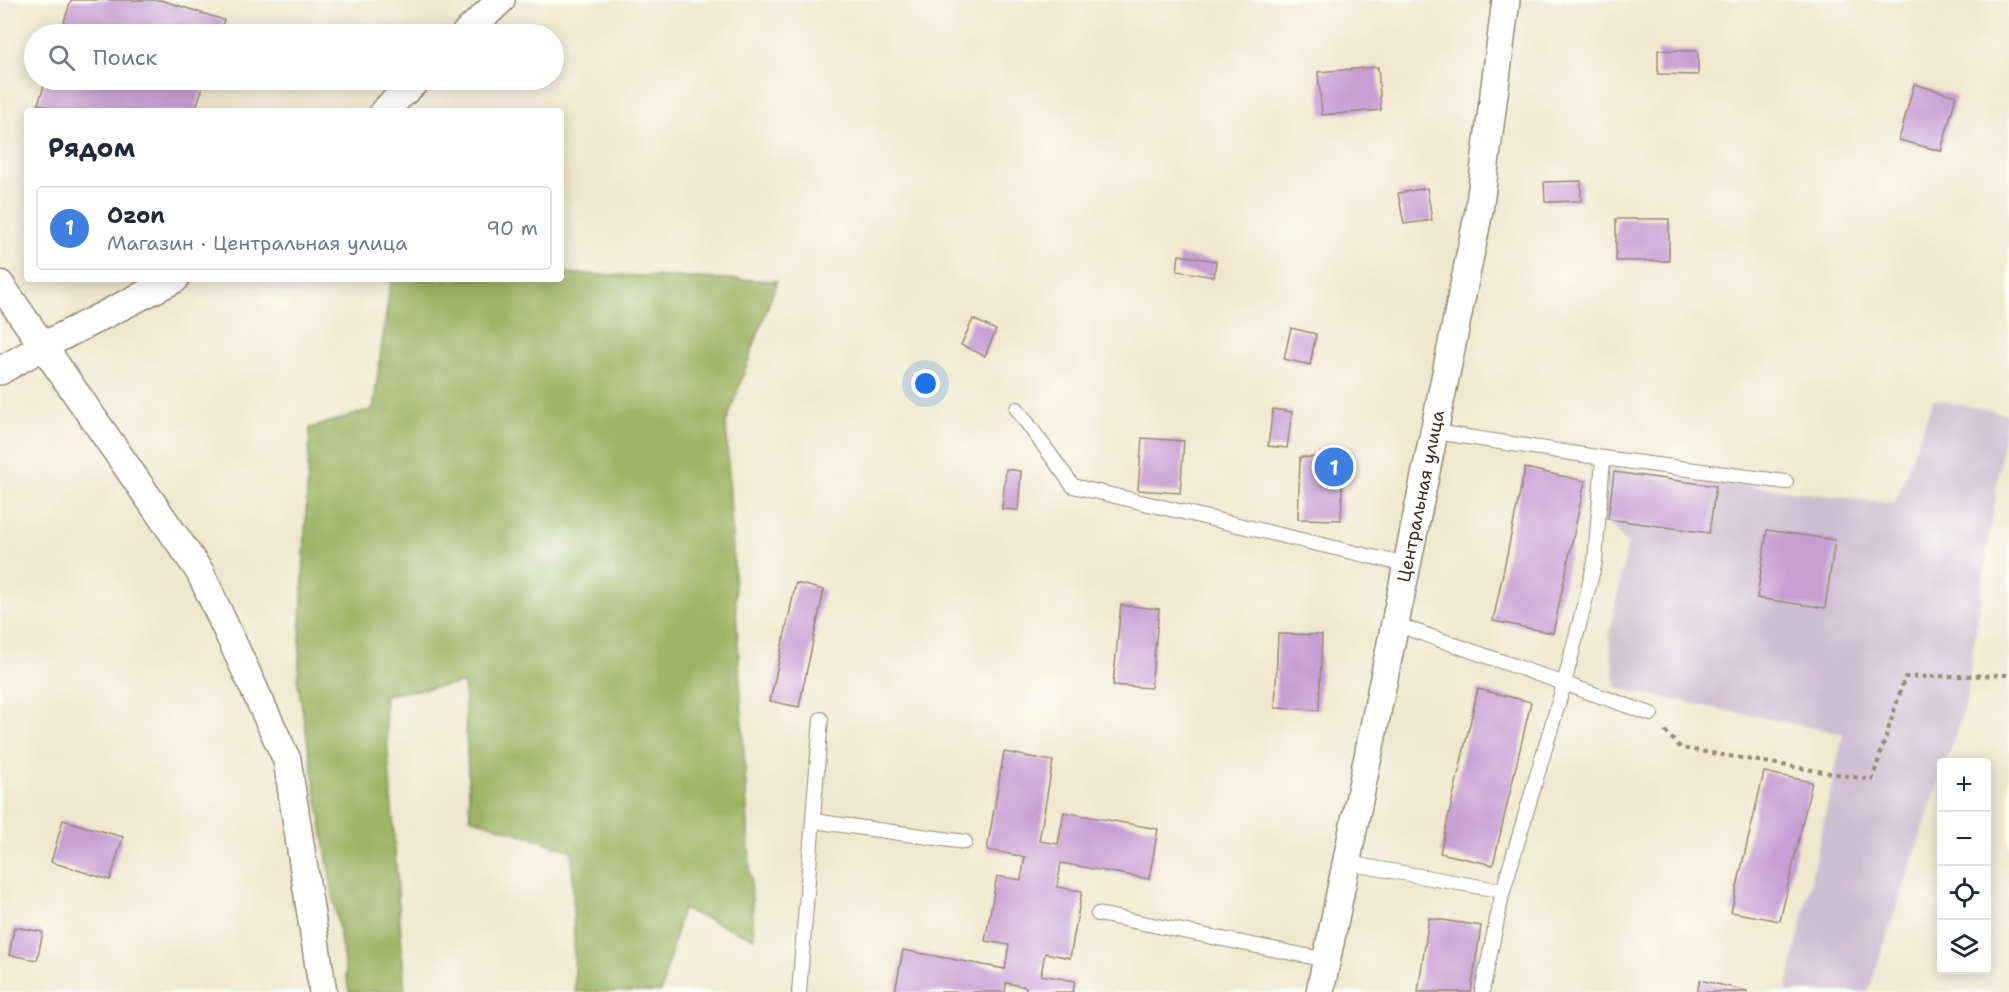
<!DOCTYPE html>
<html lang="ru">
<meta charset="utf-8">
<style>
body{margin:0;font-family:"Shantell Sans",sans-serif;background:#f2f2f3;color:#1f2937}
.controls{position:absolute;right:18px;bottom:18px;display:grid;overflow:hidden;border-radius:6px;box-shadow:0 3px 15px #0003}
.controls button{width:54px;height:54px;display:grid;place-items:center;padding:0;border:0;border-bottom:2px solid #e0e1e3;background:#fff;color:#1f2937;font:30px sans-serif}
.you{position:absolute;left:926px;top:384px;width:21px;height:21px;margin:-15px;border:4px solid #fff;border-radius:50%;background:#1a73e8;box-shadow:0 0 0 9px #1a73e833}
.badge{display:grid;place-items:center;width:39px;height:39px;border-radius:50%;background:#ea580c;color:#fff;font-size:20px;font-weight:700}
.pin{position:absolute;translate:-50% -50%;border:3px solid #fff;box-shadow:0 2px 6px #0006}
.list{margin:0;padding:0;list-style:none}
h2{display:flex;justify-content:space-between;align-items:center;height:78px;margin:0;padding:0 24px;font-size:26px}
h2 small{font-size:20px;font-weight:400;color:#747a83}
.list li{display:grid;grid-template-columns:39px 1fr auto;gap:18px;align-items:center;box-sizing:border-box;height:84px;margin:0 12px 12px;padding:0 12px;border:2px solid #e0e1e3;border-radius:6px}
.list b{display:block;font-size:22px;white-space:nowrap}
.list p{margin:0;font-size:20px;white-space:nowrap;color:#747a83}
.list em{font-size:20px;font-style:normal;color:#747a83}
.icon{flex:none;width:33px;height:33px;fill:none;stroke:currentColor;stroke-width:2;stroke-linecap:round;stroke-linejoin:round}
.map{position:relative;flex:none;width:2009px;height:992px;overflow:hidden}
.search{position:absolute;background:#fff;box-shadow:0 3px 15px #0003;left:24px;top:24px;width:540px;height:66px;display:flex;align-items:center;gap:15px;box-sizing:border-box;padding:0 21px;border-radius:33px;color:#747a83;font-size:22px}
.panel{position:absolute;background:#fff;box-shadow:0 3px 15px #0003;left:24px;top:108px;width:540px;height:174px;border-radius:6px}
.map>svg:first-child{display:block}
</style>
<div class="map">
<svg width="2009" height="992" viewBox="0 0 2009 992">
<rect width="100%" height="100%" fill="#fdfcf7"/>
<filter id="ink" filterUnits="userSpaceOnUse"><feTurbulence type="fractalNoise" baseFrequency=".0167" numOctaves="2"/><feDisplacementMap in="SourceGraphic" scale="12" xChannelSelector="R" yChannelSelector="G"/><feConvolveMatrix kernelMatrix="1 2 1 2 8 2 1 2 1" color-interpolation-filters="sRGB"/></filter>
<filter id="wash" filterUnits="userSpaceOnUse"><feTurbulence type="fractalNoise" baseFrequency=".008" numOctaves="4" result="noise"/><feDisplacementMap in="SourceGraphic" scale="24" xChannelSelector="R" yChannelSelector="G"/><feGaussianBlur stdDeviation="1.35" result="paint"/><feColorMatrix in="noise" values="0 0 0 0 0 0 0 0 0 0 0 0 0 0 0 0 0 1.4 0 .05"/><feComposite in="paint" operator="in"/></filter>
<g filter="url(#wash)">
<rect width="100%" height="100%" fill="#f0e8ce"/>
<!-- industrial -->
<polygon fill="#cebed1" points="1933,399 2007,414 1965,707 1946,762 1942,762 1941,776 1868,992 1786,992 1843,734 1616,688 1609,637 1628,543 1602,518 1608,468 1895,504"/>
<!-- forest -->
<polygon fill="#9cb465" stroke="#6c6f42" stroke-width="1.5" points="561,273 777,281 726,423 754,938 682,909 661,992 575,992 572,851 470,818 464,683 384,695 405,992 349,992 298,683 310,428 373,409 391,279 561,279"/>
<g id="blocks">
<!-- building -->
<g fill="#c79ed4">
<polygon points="71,0 161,0 224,20 219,34 60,34"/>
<polygon points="1658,50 1698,51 1698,75 1658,74"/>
<polygon points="1378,67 1381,110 1322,115 1318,72"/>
<polygon points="46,80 205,80 195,111 61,111 38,104"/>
<polygon points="1914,84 1956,96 1941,151 1899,140"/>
<polygon points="1581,181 1581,201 1545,202 1544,182"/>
<polygon points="1427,188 1432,220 1404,224 1398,193"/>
<rect x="1616" y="219" width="53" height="42"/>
<polygon points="1179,255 1216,261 1214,277 1177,271"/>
<polygon points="973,319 996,330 985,356 961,345"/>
<polygon points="1291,328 1316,334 1310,365 1284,359"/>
<polygon points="1273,409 1292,412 1287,448 1268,446"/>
<polygon points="1142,438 1184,441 1180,493 1138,490"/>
<polygon points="1300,457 1343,458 1341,520 1298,519"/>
<polygon points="1525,468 1585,481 1553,633 1493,621"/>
<polygon points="1006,469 1021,471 1018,510 1002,509"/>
<polygon points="1614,472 1716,486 1709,533 1608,519"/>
<polygon points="1767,530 1835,540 1825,608 1757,598"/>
<polygon points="796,583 824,590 799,707 770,701"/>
<polygon points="1121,605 1159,609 1151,688 1113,685"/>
<polygon points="1278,634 1322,635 1319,710 1275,708"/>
<polygon points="1478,689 1531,702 1493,865 1440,853"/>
<polygon points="1004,752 1053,761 1039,841 1058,844 1064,812 1158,829 1149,879 1061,863 1057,887 1082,891 1070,958 1045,953 1041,975 1075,981 1073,992 1026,992 1026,987 1006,983 1005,992 895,992 903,950 1005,969 1009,945 985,941 997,876 1021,880 1025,857 987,850"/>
<polygon points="1764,772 1812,782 1780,921 1731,912"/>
<polygon points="63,820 123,837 110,880 51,862"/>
<polygon points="1429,918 1481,926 1471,992 1418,992"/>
<polygon points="14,927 43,932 37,960 9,955"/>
<polygon points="1700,980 1747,991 1747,992 1697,992"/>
</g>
</g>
</g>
<g filter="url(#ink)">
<use href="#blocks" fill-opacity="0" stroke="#968976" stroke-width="1.5"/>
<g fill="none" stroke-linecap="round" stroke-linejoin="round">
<defs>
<g id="service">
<polyline points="1017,409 1073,486 1407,565"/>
<polyline points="1435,432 1603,458 1786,482"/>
<polyline points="1395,624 1651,714"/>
<polyline points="813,821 965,842"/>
<polyline points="1347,863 1503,891"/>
<polyline points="1098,914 1327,960"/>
<polyline points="799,992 821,719"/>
<polyline points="1482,992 1503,891 1564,684 1595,562 1603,458"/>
</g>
<g id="minor">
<polyline points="465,34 501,0"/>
<polyline points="384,111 417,80"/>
<polyline points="0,284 200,572 287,760 323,992"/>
<polyline points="0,371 43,346 175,279"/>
<path id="s1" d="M1320,992L1479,211L1506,0"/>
</g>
</defs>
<!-- service casing -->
<use href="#service" stroke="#968976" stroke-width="16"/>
<!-- minor casing -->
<use href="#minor" stroke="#968976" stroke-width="30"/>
<!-- path -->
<polyline stroke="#968976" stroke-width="4" stroke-dasharray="4.5 4.5" stroke-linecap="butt" points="1665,731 1681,748 1872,780 1905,677 2009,675"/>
<!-- service -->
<use href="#service" stroke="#fff" stroke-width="14"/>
<!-- minor -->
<use href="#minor" stroke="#fff" stroke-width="27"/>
</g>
</g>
<g text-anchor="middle" stroke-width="6" stroke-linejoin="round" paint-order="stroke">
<!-- street labels -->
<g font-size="18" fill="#3b2a1e" stroke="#fdfcf7">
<text dy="6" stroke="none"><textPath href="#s1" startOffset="506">Центральная улица</textPath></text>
</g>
</g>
</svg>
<div class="controls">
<button>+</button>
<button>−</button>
<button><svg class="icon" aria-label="locate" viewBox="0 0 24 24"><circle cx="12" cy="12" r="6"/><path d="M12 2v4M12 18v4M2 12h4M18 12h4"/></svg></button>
<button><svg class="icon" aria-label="layers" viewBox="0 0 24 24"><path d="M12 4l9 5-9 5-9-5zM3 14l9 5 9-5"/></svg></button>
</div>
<div class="you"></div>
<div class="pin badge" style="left:1334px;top:467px;background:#3f7fe0">1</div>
<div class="search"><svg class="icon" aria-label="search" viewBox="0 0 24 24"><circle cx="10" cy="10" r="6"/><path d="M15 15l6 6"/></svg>Поиск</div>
<section class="panel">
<h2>Рядом<small></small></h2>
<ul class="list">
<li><span class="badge" style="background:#3f7fe0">1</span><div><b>Ozon</b><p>Магазин · Центральная улица</p></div><em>90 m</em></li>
</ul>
</section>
</div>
